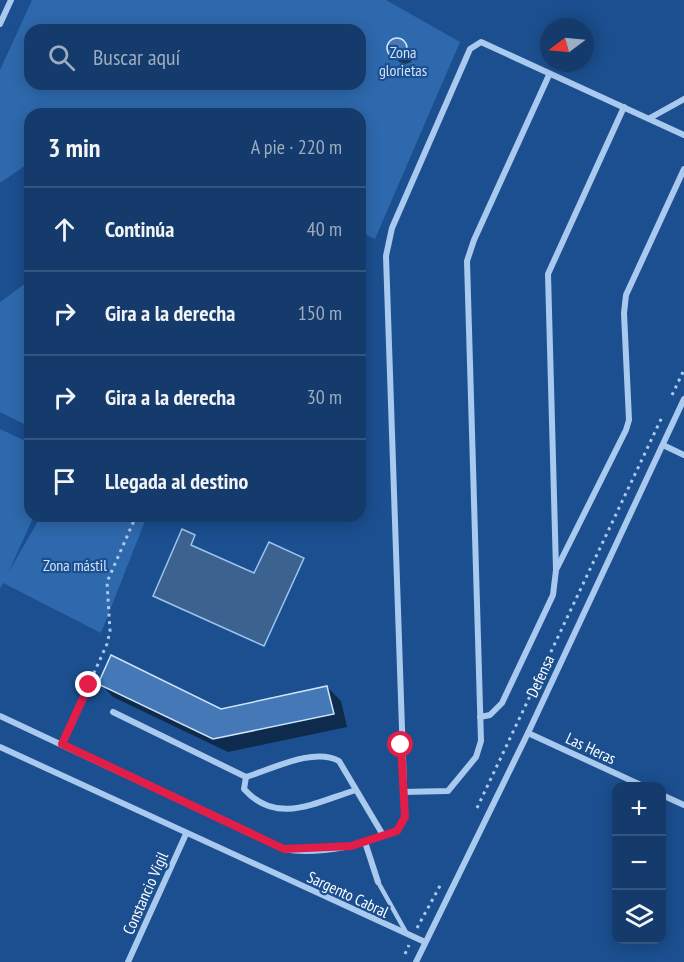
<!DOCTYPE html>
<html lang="es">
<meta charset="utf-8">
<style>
body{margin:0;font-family:"PT Sans Narrow",sans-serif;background:#214673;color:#f1f3f6}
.controls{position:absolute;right:18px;bottom:18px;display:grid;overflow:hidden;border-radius:12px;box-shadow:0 3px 15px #0003}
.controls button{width:54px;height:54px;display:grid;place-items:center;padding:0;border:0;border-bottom:2px solid #33557e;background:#143b6b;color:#f1f3f6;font:30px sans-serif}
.compass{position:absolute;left:540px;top:18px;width:54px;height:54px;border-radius:50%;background:#143b6b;box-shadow:0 3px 15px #0003;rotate:254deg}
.stop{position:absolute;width:18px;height:18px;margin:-14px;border:4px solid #e11d48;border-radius:50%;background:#fff}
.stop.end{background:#e11d48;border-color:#fff;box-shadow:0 2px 6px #0008}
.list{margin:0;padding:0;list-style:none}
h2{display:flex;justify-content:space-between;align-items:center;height:78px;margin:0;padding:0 24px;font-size:26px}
h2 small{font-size:20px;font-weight:400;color:#9dadc1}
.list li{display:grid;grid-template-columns:39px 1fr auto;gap:18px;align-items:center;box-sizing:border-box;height:84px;padding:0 24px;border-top:2px solid #33557e}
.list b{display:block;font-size:22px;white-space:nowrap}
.list em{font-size:20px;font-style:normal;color:#9dadc1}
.icon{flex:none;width:33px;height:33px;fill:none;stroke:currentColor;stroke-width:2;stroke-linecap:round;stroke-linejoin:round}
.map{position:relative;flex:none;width:684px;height:962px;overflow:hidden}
.search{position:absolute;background:#143b6b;box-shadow:0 3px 15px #0003;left:24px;top:24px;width:342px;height:66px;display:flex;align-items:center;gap:15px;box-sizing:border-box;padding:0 21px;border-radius:18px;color:#9dadc1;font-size:22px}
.panel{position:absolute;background:#143b6b;box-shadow:0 3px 15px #0003;left:24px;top:108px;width:342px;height:414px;border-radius:18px}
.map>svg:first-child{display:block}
</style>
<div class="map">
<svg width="684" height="962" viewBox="0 0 684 962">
<rect width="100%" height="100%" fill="#1b4f8f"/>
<!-- green -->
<g fill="#2e69ad" fill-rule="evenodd">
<path d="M32,0H386L460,42L375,239L360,232V114H187L175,110L174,114H30V169L26,165L0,183V70ZM30,30H360V84H30Z"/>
<polygon points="30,280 30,427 0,412 0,302"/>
<polygon points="0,429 30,443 30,516 34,516 8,573 41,516 147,516 101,633 3,583 0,589"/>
</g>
<!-- water -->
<polygon fill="#3c6290" stroke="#9cc4f0" stroke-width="1.5" points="182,529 195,535 191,545 254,573 269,542 304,558 264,646 153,596"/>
<!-- shadow -->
<g fill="#0007">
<polygon points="398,40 411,50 413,56 411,62 406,64 399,62 389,49 392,42"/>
<polygon points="100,683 221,711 327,687 341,701 347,727 228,752 113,697"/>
</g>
<!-- building -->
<g fill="#4478b7" stroke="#cfe3fa" stroke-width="1.5">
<circle cx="397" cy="48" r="10"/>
<polygon points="111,655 221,709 327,686 334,714 213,739 98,684"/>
</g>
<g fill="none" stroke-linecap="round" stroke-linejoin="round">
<!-- path -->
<g stroke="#a9c9ee" stroke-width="3" stroke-dasharray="3 4.5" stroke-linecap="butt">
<polyline points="672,395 684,370"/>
<polyline points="66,735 107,644 110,631 107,582 136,516"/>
<polyline points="477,808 663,415"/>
<polyline points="417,928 441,884"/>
<polyline points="405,954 409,945"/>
</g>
<!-- lane -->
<polyline stroke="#a9c9ee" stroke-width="4.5" points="378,882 407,934"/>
<!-- street -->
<g stroke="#a9c9ee" stroke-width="6">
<polyline points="0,24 11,0"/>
<polyline points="650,118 684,99"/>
<polyline points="663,445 684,455"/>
<polyline points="557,568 626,430 629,420 624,313 626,295 684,169"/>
<polyline points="113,712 246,777"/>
<path d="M0,716L284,849C308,854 341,849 365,842L378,882"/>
<polyline points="480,717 490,715 502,703 553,595 556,570 548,274 624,107"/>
<polyline points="528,733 643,786"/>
<polyline points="0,747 425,942"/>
<path d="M356,790C316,802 277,826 244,789L246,777C272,769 314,747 339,761L383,835"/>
<polyline points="403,792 448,791 476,757 481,741 467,261 474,240 549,75"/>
<polyline points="662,795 684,805"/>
<polyline points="365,842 397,831 405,817 386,256 392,228 470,49 481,42 684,135"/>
<polyline points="128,962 186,834"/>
<polyline points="416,962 528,733 684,399"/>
</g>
</g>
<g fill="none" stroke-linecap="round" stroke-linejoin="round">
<!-- route -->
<polyline stroke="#e11d48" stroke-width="8" points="89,685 62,744 284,849 351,846 397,831 405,817 401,745"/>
</g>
<g text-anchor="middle" stroke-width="4.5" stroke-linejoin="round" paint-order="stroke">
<!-- park labels -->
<g font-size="16" fill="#cfe3fa" stroke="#1b4f8f">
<text x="403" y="58">Zona<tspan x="403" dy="18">glorietas</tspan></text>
<text x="75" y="571">Zona mástil</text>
</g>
<!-- street labels -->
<g font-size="16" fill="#fff" stroke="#1b4f8f">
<text transform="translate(540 676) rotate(-65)" y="6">Defensa</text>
<text transform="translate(591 748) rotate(25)" y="6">Las Heras</text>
<text transform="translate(145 893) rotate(-66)" y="6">Constancio Vigil</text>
<text transform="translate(348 894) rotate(25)" y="6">Sargento Cabral</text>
</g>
</g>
</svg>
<div class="controls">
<button>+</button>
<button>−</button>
<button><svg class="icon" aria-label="layers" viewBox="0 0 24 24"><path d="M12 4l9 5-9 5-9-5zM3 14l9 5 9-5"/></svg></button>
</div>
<svg class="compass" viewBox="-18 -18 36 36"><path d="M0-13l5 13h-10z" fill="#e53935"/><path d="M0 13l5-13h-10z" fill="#9dadc1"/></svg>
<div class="stop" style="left:401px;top:745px"></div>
<div class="stop end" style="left:89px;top:685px"></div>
<div class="search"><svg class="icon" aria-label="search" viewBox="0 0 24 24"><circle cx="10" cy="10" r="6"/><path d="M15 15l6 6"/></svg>Buscar aquí</div>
<section class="panel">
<h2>3 min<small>A pie · 220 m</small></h2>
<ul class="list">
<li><svg class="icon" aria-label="ahead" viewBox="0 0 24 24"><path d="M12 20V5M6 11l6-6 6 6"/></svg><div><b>Continúa</b></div><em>40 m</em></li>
<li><svg class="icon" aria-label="right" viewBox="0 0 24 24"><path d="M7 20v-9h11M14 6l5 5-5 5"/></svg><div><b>Gira a la derecha</b></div><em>150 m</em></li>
<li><svg class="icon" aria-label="right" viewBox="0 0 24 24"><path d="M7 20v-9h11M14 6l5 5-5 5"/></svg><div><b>Gira a la derecha</b></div><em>30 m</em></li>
<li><svg class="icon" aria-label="arrive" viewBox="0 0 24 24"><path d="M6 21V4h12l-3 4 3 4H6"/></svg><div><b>Llegada al destino</b></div></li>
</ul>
</section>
</div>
